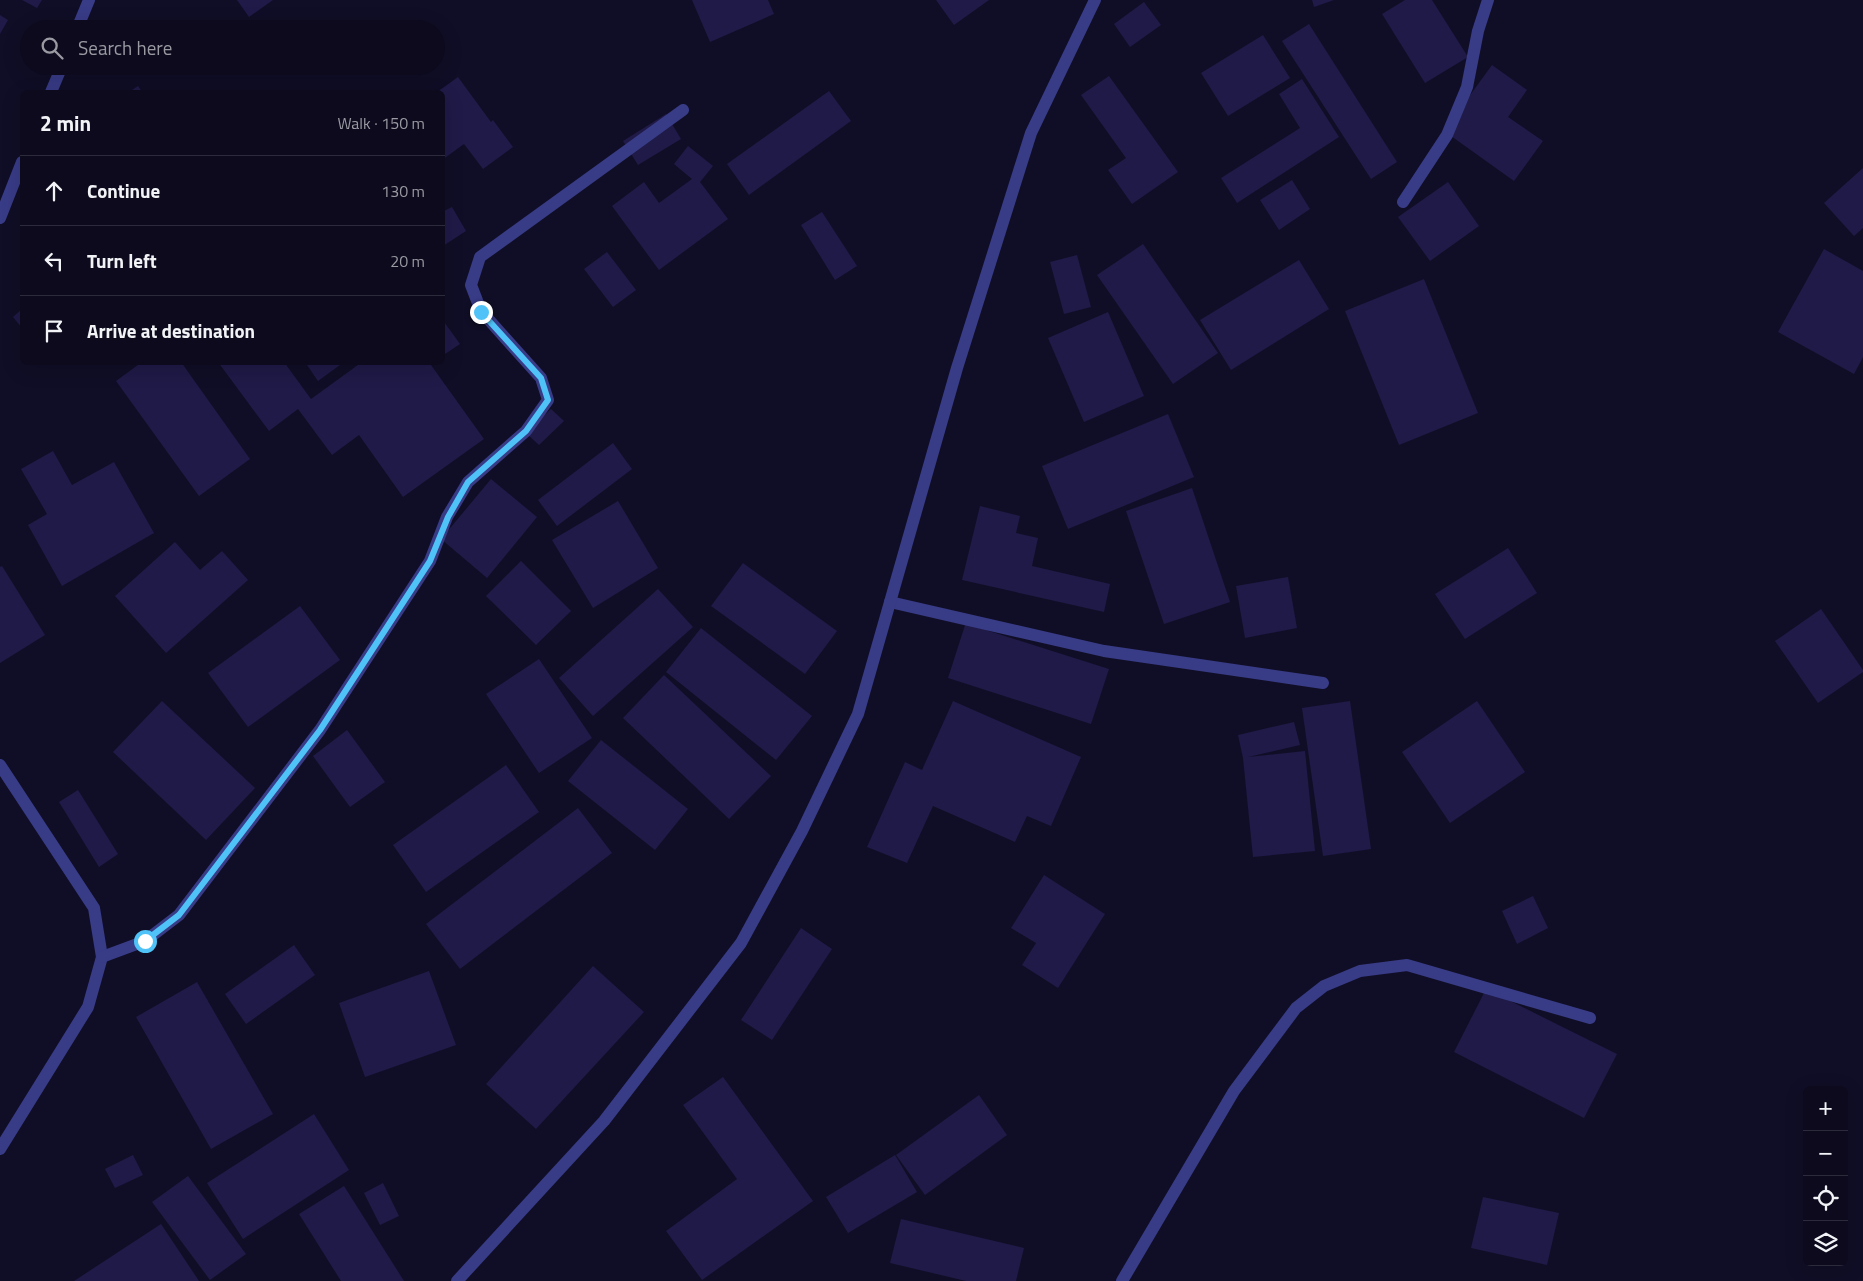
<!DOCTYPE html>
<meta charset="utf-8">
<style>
body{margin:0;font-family:"Titillium Web",sans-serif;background:#151325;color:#f1f3f6}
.controls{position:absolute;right:15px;bottom:15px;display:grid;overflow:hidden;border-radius:8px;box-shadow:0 5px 20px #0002}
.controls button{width:45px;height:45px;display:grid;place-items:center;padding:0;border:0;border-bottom:1px solid #2c2b3b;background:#0c0a1c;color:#f1f3f6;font:25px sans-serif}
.stop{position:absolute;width:15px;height:15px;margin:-11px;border:4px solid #4fc3f7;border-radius:50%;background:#fff}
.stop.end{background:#4fc3f7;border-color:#fff;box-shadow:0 1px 5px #0008}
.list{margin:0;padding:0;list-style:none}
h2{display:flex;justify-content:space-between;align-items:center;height:65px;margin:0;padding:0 20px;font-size:21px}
h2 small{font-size:16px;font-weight:400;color:#9a9aa3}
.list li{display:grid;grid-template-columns:32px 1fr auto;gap:15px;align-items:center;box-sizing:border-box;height:70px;padding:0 20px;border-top:1px solid #2c2b3b}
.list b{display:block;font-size:19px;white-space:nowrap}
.list em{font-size:16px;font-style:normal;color:#9a9aa3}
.icon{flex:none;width:28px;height:28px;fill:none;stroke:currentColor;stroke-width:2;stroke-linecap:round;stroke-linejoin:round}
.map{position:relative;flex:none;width:1863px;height:1281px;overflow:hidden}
.search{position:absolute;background:#0c0a1c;box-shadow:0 5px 20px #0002;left:20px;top:20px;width:425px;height:55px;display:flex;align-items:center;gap:12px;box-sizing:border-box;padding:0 18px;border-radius:28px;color:#9a9aa3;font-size:19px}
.panel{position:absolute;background:#0c0a1c;box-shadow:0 5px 20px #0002;left:20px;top:90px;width:425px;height:275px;border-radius:8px}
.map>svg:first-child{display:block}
</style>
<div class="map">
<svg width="1863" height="1281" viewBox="0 0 1863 1281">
<rect width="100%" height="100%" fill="#100e26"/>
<!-- building -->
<g fill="#1f1a47">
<polygon points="22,0 42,0 37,8"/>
<polygon points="237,0 273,0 249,17"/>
<polygon points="692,0 768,0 774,14 710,42"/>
<polygon points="936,0 989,0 954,25"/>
<polygon points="1312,0 1334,0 1314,7"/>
<polygon points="1405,0 1432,0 1468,57 1425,83 1382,14"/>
<polygon points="1144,2 1161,25 1130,47 1114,24"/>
<polygon points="0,15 8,20 0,34"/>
<polygon points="1309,24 1397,162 1371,179 1282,41"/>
<polygon points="1263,35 1290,78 1228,116 1201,73"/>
<polygon points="1492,65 1527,90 1508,117 1543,141 1514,181 1444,131"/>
<polygon points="1109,76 1178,172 1132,204 1108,170 1126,158 1081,95"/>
<polygon points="458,77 491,122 493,120 513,147 483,169 464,144 442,160 442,92 437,92"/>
<polygon points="1302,79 1339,137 1237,203 1221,178 1300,128 1279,94"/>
<polygon points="138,86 142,92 129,92"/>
<polygon points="829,91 851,121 749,195 727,164"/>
<polygon points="666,114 681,139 638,165 623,141"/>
<polygon points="688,146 713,166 700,182 728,219 659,270 612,206 644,182 659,203 692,179 674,164"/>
<polygon points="1863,168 1863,228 1854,236 1824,203"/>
<polygon points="1292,180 1310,209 1279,230 1260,200"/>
<polygon points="1448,182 1479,226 1430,261 1398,217"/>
<polygon points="452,207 466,231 443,246 442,212"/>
<polygon points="822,212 857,266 835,280 801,225"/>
<polygon points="1143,244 1218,353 1173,384 1097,275"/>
<polygon points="1824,249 1863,271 1863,357 1854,374 1778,332"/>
<polygon points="607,252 636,290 613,307 584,269"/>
<polygon points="1077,255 1091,307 1064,314 1050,262"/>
<polygon points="1299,260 1329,309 1231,370 1200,320"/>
<polygon points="1424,279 1478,413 1399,445 1345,311"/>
<polygon points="22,309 22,328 13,317"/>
<polygon points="1108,312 1144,396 1084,422 1048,338"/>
<polygon points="442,319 460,344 442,356"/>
<polygon points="142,362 181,362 250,459 199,496 116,381"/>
<polygon points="218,362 284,362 311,399 362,362 434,362 431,365 484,439 403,497 359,435 332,455 298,409 269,431"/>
<polygon points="305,362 344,362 318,381"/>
<polygon points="551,409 564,421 539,445 526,433"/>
<polygon points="1168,414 1194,477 1068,529 1042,466"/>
<polygon points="613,443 632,469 557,526 538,500"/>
<polygon points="53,451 72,485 114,462 154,533 62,586 28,525 47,514 21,469"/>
<polygon points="491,479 537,517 487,578 441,539"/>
<polygon points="1192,488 1230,602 1164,624 1126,511"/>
<polygon points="618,501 658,568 593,608 552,540"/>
<polygon points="980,506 1020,516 1016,533 1038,538 1032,566 1110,584 1104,612 962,580"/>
<polygon points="175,542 200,570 222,551 248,580 166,653 115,596"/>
<polygon points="1508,548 1537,593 1465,639 1435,594"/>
<polygon points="521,561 571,611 536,645 486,596"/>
<polygon points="743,563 837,631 805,674 711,606"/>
<polygon points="2,566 45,635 0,663 0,567"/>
<polygon points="1288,577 1297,628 1245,638 1236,586"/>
<polygon points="658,589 693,627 593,716 559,678"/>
<polygon points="300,606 340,660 248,727 208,673"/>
<polygon points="1821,609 1863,670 1863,672 1818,703 1775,641"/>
<polygon points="967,619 989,631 1109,669 1091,724 948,678"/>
<polygon points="701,628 812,716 776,760 666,672"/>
<polygon points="539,659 592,738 539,773 486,694"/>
<polygon points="664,675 771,776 729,819 623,718"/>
<polygon points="162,701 255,788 206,840 113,752"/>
<polygon points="953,701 1081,757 1051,826 1027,816 1015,842 933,806 907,863 867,847 905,762 922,770"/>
<polygon points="1350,701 1371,849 1323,856 1302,708"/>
<polygon points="1477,701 1525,772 1450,823 1402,752"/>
<polygon points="1294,722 1300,745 1248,757 1305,751 1315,851 1253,857 1243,758 1238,735"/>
<polygon points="347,730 385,782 350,807 313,756"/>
<polygon points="601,740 688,809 655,850 568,781"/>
<polygon points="506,765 539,812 426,892 393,845"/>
<polygon points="78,790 118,854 99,867 59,802"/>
<polygon points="578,808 612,853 460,969 426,924"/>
<polygon points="1044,875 1105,914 1058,988 1022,965 1036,943 1011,928"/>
<polygon points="1533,896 1548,928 1517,944 1502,911"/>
<polygon points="801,928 832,949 772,1040 741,1020"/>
<polygon points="294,945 315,975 246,1024 225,994"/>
<polygon points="593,966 644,1012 536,1129 486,1084"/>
<polygon points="429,971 456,1045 365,1077 339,1003"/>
<polygon points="197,982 273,1114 211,1149 136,1017"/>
<polygon points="1486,989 1617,1054 1584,1118 1454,1052"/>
<polygon points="723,1077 813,1201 702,1280 666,1231 737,1179 683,1105"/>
<polygon points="979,1095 1007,1135 925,1195 896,1155"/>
<polygon points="314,1114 349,1170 243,1239 207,1183"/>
<polygon points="133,1155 143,1175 115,1188 105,1169"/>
<polygon points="895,1155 917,1192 848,1233 826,1197"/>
<polygon points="188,1176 246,1254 210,1280 152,1202"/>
<polygon points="383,1183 399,1216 380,1225 364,1193"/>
<polygon points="344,1186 404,1281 341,1281 299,1214"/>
<polygon points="1483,1197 1559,1213 1547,1265 1471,1248"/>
<polygon points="901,1219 1024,1248 1016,1281 966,1281 890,1263"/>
<polygon points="161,1224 199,1281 74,1281"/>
</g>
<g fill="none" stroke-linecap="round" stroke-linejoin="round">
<!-- minor -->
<g stroke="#383b86" stroke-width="12">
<polyline points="77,29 89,0"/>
<polyline points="51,92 62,66"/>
<polyline points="1403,202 1447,135 1467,87 1478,31 1488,0"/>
<polyline points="0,218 22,162"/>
<polyline points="890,602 1104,651 1323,683"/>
<polyline points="0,765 94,908 102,957 88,1007 0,1149"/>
<polyline points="102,957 145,941 179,915 320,730 430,561 447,517 468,482 526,431 548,400 541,378 481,311 471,285 480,257 683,110"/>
<polyline points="457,1281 604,1121 741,943 802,831 858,714 957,368 1031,133 1095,0"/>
<polyline points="1122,1281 1234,1091 1296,1008 1324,986 1360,971 1407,965 1590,1018"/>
</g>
</g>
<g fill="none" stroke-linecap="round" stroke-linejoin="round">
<!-- route -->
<polyline stroke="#4fc3f7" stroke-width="6" points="145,941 179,915 320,730 430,561 448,517 468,482 526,431 548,400 541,378 481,312"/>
</g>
</svg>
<div class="controls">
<button>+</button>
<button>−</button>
<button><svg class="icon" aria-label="locate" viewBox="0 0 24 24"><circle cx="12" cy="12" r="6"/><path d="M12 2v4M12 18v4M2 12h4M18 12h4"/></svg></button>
<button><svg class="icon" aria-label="layers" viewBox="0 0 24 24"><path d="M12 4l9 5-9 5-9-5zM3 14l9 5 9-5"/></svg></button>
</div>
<div class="stop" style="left:145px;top:941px"></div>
<div class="stop end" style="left:481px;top:312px"></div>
<div class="search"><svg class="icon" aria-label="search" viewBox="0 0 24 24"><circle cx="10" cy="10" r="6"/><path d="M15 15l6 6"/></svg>Search here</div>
<section class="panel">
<h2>2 min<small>Walk · 150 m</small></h2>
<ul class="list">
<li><svg class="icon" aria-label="ahead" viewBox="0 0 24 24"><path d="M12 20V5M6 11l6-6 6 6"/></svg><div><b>Continue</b></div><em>130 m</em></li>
<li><svg class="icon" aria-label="left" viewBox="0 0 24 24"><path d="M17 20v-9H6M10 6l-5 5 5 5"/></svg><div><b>Turn left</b></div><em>20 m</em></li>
<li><svg class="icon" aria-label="arrive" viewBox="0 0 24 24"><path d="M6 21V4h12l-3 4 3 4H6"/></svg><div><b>Arrive at destination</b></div></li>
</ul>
</section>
</div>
